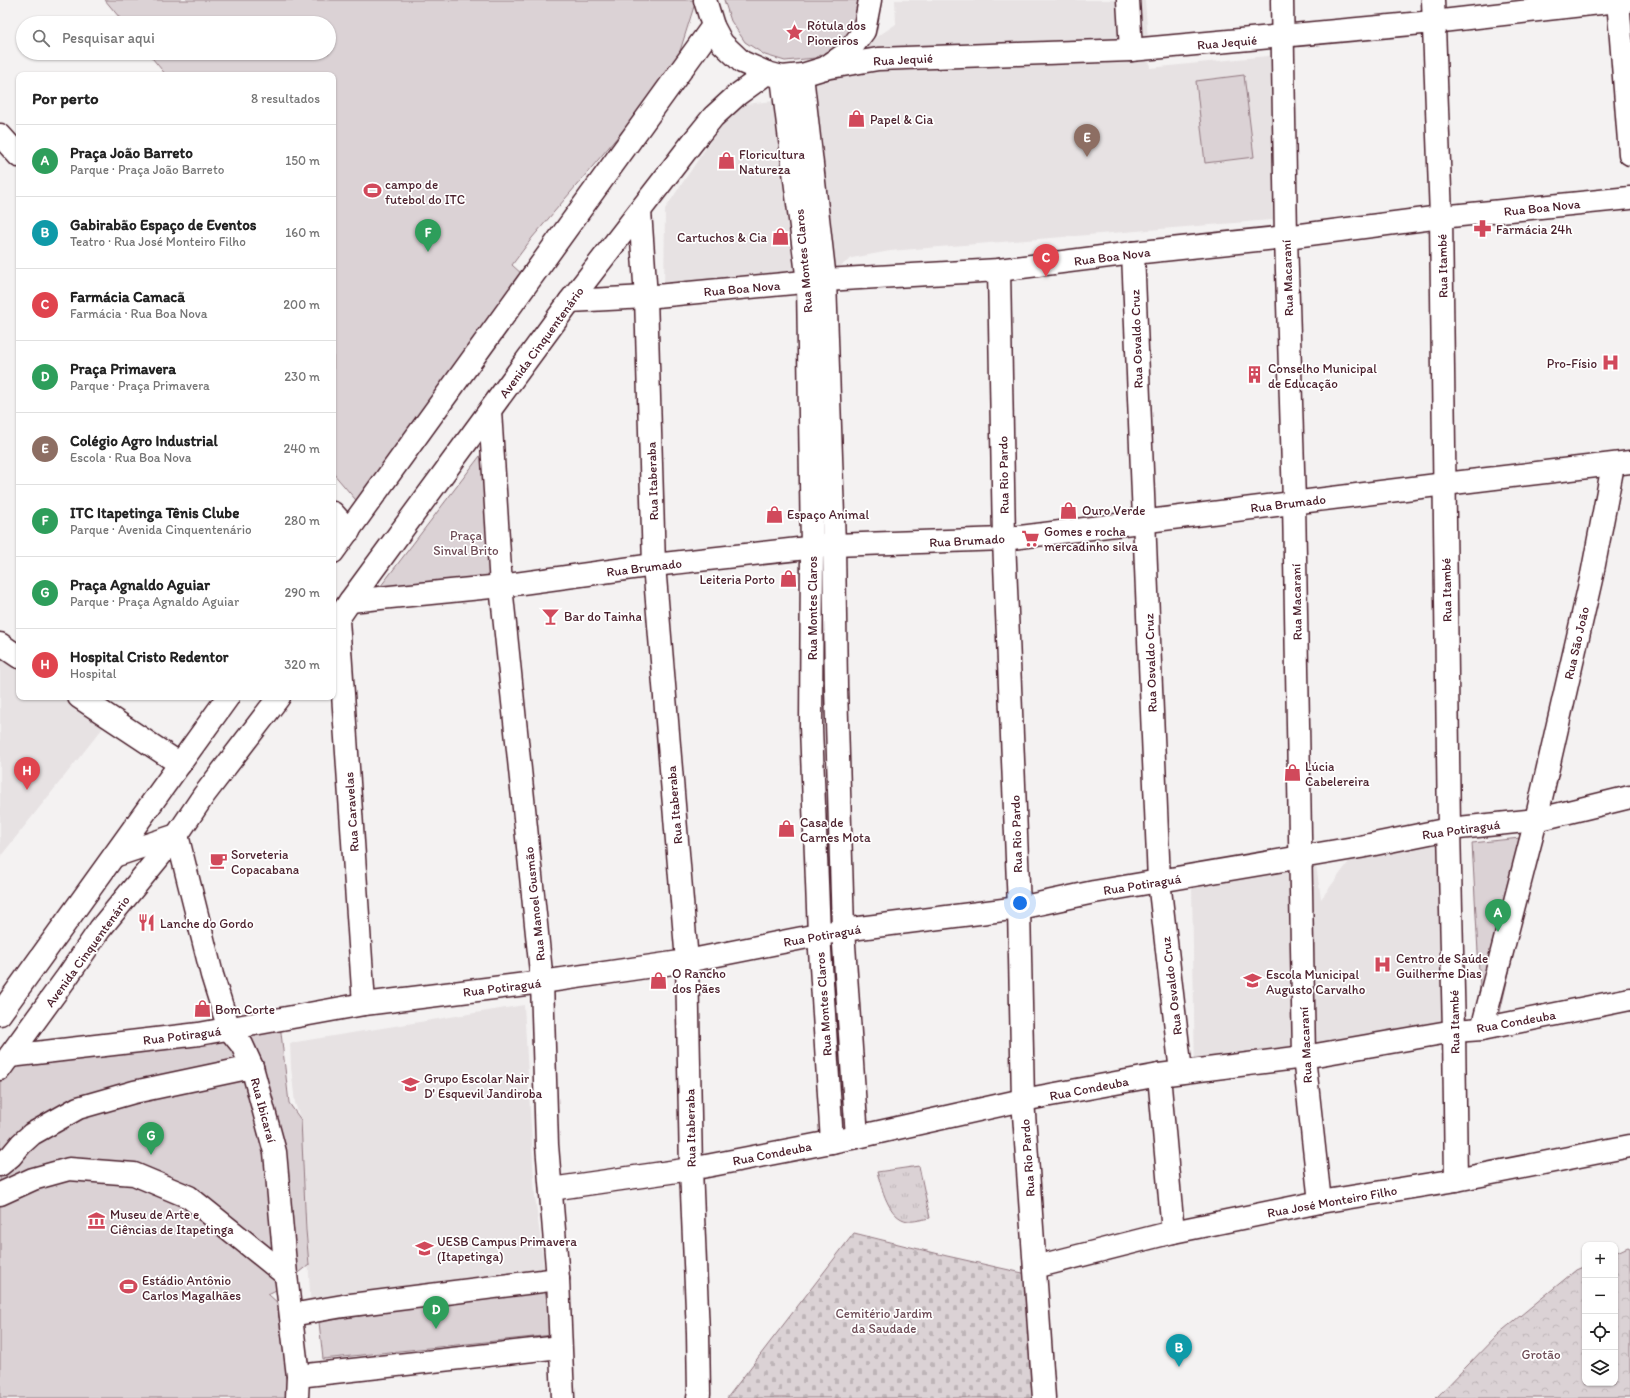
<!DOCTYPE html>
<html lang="pt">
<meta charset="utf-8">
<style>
body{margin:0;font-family:Itim,sans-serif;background:#f2f2f2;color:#222}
.controls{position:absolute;right:12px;bottom:12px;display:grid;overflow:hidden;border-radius:8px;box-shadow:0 1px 3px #0004}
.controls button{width:36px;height:36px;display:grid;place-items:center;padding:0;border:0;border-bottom:1px solid #e0e0e0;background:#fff;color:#222;font:20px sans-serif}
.you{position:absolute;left:1020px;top:903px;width:14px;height:14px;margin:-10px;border:3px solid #fff;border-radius:50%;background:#1a73e8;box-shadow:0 0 0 6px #1a73e833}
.badge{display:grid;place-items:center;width:26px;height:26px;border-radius:50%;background:#d93025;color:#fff;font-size:13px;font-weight:700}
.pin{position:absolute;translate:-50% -33px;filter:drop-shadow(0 1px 2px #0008)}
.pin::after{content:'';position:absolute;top:21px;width:14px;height:12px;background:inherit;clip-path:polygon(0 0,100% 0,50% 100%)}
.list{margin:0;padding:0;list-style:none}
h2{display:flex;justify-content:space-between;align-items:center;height:52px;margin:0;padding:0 16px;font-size:17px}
h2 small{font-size:13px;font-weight:400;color:#767676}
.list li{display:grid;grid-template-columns:26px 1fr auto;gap:12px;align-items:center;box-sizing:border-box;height:72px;padding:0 16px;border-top:1px solid #e0e0e0}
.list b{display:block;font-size:15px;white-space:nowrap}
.list p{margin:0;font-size:13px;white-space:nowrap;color:#767676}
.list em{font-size:13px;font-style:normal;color:#767676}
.icon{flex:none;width:22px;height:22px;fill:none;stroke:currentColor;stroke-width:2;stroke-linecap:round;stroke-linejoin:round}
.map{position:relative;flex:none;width:1630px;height:1398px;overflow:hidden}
.search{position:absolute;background:#fff;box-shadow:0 1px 3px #0004;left:16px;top:16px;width:320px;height:44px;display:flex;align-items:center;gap:10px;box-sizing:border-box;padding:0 14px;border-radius:22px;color:#767676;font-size:15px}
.panel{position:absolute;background:#fff;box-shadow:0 1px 3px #0004;left:16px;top:72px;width:320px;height:628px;border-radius:8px}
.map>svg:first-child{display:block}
</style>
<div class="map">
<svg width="1630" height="1398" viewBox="0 0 1630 1398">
<defs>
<pattern id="grass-tufts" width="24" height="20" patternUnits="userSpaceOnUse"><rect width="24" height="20" fill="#dbd2d5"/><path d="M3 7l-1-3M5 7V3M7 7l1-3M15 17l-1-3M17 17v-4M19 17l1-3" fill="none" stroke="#bdb4b7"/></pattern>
<pattern id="forest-crowns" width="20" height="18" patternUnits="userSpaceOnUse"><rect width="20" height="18" fill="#dbd2d5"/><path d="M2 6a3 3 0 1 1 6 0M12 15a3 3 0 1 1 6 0" fill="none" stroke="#bdb4b7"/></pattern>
<pattern id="cemetery-stones" width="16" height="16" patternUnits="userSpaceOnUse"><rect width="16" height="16" fill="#dbd2d5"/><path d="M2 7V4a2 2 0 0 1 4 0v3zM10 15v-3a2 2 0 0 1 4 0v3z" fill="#bdb4b7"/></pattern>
</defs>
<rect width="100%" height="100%" fill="#f4f2f2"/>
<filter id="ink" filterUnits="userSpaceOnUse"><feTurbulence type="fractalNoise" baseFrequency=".025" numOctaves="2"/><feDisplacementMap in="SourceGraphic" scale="8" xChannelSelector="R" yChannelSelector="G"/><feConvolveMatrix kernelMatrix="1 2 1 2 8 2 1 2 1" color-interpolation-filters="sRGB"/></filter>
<g filter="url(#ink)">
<!-- built -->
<g fill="#e7e2e3">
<polygon points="895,0 1145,0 1150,68 1286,54 1296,218 890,251 852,258 809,287 664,294 665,209 726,118 744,104 785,100 896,24"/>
<polygon points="0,653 19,665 19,697 67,697 106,724 0,857"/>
<polygon points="1449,829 1454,1031 1195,1077 1192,885 1315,858 1321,899 1360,847"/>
<polygon points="524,1005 535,1197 545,1275 311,1313 301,1121 295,1103 291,1067 290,1043"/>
</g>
<!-- grass -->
<path fill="url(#grass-tufts)" stroke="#927880" d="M919,1166L930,1218C923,1219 914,1222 908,1221C888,1218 882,1188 877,1172Z"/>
<!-- forest -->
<polygon fill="url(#forest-crowns)" stroke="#927880" points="1628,1247 1630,1248 1630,1398 1436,1398 1498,1334 1576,1270 1585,1266 1585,1383 1615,1383 1615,1253"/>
<!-- cemetery -->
<polygon fill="url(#cemetery-stones)" stroke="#927880" points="854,1233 947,1256 1036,1276 1048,1398 727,1398"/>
<!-- park -->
<g fill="#dbd2d5" stroke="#927880">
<polygon points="105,0 696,0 674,70 532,238 512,265 534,285 366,512 333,473 333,75 166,75 148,53 329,53 329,23 124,23"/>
<polygon points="724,0 859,0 859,20 841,45 815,58 785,61 765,55 745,42 731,21"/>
<polygon points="1244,75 1254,157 1205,163 1196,81"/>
<polygon points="499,431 509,578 374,595"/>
<polygon points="1540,836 1498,1021 1482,1025 1472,843"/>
<polygon points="280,1024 289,1103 301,1120 306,1230 309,1265 278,1289 268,1294 291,1315 304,1398 0,1398 0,1073 22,1056"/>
<polygon points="545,1289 552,1335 323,1359 319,1322"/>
</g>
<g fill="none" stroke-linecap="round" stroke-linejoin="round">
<defs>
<g id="street">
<polyline points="1128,0 1131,50"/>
<polyline points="1282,0 1286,237 1294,502 1304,1057 1320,1202"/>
<polyline points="1433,0 1441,217 1449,829 1454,1031 1456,1180"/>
<polyline points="1618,0 1630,154"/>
<polyline points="825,68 878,59 1131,50 1433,22 1627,0"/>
<polyline points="802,75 825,280 834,545 836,686 843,930 857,1137"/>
<polyline points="782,77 808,282 812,548 811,727 819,934 832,1142"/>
<polyline points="0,135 19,156"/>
<polyline points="640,211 646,297 654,565 687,961 691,1169 698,1333 699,1394 698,1398"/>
<polyline points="1133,253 1159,881 1181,1072"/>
<polyline points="999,270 1004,539 1019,908 1023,1100 1044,1398"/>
<polyline points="570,301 646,297 825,280 999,270 1133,253 1286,237 1441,217 1630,198"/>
<polyline points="490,411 501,586 542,982 547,1145 558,1279 563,1398"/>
<polyline points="333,513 349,531"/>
<polyline points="350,601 501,586 654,565 834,545 1004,539 1445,484 1630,462"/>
<polyline points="338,620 364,1004"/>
<polyline points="0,644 19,657"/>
<polyline points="79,697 180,764"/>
<polyline points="177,835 212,975 229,1029 242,1045 252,1067 275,1152 286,1275 298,1376 297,1398"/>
<polyline points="1482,1029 1536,820 1592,575 1613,465"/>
<polyline points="10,1056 199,1034 364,1004 542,982 687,961 843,930 1019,908 1094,892 1360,847 1449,829 1536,820 1630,797"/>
<polyline points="1159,1075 1173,1232"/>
<polyline points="0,1165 11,1156 21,1144 32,1134 78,1108 134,1092 252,1067"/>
<polyline points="551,1189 691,1169 857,1137 1023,1100 1159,1075 1304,1057 1454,1031 1482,1029 1630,999"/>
<polyline points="0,1194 33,1179 69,1169 134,1174 189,1197 286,1275"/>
<polyline points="1035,1267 1173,1232 1320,1202 1456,1180 1630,1146"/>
<polyline points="291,1315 343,1306 558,1279"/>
<polyline points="298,1376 560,1347"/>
</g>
<g id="secondary">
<polyline points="705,0 713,26 722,43 742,62 767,73 782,77 802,75 825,68 848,52 864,31 870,0"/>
<polyline points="333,552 713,26"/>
<polyline points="333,626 350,601 570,301 692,143 713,117 737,95 767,73"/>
<polyline points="114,856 177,835"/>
<polyline points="0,1014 228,697"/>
<polyline points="0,1069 67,977 100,929 177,835 204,795 279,697"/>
</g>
</defs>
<!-- street casing -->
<use href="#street" stroke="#4a1f2b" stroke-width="25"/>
<!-- secondary casing -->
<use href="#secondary" stroke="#4a1f2b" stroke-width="25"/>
<!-- street -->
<use href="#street" stroke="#fff" stroke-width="22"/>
<!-- secondary -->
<use href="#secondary" stroke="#fff" stroke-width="22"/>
</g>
</g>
<!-- icons -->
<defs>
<symbol id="sight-bare" viewBox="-9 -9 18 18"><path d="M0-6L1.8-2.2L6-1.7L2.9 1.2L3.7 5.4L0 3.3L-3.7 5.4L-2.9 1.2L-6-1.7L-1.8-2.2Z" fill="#d1495b" stroke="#fff" stroke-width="2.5" paint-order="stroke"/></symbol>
<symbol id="shop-bare" viewBox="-9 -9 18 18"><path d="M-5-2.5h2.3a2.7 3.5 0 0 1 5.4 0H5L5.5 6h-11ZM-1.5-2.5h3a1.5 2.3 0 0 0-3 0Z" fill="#d1495b" stroke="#fff" stroke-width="2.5" paint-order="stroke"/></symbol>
<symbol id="stadium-bare" viewBox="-9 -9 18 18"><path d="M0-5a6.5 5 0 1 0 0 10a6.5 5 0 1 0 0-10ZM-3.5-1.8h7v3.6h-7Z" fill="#d1495b" stroke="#fff" stroke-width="2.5" paint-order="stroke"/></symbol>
<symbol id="pharmacy-bare" viewBox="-9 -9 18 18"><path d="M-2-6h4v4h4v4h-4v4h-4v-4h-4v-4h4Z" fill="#d1495b" stroke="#fff" stroke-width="2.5" paint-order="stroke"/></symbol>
<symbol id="hospital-bare" viewBox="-9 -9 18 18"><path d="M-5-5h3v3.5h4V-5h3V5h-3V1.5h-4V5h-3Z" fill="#d1495b" stroke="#fff" stroke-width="2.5" paint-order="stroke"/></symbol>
<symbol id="building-bare" viewBox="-9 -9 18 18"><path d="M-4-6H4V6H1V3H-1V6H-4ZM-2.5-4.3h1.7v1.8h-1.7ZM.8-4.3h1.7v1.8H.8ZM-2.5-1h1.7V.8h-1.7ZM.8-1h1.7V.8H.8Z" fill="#d1495b" stroke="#fff" stroke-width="2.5" paint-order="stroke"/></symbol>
<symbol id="supermarket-bare" viewBox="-9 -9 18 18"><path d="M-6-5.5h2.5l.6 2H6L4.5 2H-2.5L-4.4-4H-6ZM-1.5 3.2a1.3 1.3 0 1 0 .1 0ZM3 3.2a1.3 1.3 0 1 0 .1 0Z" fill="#d1495b" stroke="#fff" stroke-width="2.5" paint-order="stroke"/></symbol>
<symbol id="bar-bare" viewBox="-9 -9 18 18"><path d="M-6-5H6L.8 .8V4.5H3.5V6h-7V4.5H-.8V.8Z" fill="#d1495b" stroke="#fff" stroke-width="2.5" paint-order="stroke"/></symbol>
<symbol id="cafe-bare" viewBox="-9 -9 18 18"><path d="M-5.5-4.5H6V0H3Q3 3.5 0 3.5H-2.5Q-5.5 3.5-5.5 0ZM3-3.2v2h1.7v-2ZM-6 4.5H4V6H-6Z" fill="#d1495b" stroke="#fff" stroke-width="2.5" paint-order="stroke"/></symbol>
<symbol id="restaurant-bare" viewBox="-9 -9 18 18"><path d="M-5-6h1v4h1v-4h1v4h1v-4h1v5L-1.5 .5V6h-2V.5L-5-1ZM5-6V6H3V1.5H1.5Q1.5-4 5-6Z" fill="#d1495b" stroke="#fff" stroke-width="2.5" paint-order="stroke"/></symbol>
<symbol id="school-bare" viewBox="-9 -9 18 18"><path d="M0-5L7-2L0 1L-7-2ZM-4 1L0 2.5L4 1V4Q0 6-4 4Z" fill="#d1495b" stroke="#fff" stroke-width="2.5" paint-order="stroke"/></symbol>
<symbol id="museum-bare" viewBox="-9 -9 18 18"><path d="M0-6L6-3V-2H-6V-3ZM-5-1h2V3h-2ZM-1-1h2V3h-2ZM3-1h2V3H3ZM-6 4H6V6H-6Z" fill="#d1495b" stroke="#fff" stroke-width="2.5" paint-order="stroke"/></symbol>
<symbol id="university-bare" viewBox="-9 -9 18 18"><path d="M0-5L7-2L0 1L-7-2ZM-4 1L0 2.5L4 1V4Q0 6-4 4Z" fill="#d1495b" stroke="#fff" stroke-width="2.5" paint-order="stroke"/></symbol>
</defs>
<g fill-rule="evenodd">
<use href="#sight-bare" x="782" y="20" width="25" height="25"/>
<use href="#shop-bare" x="844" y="106" width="25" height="25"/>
<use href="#shop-bare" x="714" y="148" width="25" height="25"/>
<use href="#stadium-bare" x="360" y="178" width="25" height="25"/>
<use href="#pharmacy-bare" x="1470" y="216" width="25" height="25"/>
<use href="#shop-bare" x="768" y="224" width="25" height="25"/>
<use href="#hospital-bare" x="1598" y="350" width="25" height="25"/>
<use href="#building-bare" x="1242" y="362" width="25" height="25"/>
<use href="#shop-bare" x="1056" y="498" width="25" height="25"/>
<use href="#shop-bare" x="762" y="502" width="25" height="25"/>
<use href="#supermarket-bare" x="1018" y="526" width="25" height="25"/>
<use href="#shop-bare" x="776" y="566" width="25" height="25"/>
<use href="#bar-bare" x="538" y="604" width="25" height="25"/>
<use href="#shop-bare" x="1280" y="760" width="25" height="25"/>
<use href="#shop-bare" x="774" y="816" width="25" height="25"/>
<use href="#cafe-bare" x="206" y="848" width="25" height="25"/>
<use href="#restaurant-bare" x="134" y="910" width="25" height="25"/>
<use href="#hospital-bare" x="1370" y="952" width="25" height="25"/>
<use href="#shop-bare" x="646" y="968" width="25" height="25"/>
<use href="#school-bare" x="1240" y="968" width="25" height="25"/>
<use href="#shop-bare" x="190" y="996" width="25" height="25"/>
<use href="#school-bare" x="398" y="1072" width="25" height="25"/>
<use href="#museum-bare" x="84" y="1208" width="25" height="25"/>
<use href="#university-bare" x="412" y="1236" width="25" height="25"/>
<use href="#stadium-bare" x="116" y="1274" width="25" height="25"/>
</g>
<g text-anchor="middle" stroke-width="3.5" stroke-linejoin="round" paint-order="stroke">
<!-- poi labels -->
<g font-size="13" fill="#4a1f2b" stroke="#fff" text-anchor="start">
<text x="807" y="30">Rótula dos<tspan x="807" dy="15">Pioneiros</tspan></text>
<text x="870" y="124">Papel &amp; Cia</text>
<text x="739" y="159">Floricultura<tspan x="739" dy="15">Natureza</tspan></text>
<text x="385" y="189">campo de<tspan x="385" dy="15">futebol do ITC</tspan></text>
<text x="1496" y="234">Farmácia 24h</text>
<text x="767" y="242" text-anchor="end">Cartuchos &amp; Cia</text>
<text x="1597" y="368" text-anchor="end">Pro-Físio</text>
<text x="1268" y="373">Conselho Municipal<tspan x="1268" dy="15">de Educação</tspan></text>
<text x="1082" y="515">Ouro Verde</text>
<text x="787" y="519">Espaço Animal</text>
<text x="1044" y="536">Gomes e rocha<tspan x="1044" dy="15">mercadinho silva</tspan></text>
<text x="775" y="584" text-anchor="end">Leiteria Porto</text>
<text x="564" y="621">Bar do Tainha</text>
<text x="1305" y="771">Lúcia<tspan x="1305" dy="15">Cabelereira</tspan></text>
<text x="800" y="827">Casa de<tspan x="800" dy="15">Carnes Mota</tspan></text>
<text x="231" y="859">Sorveteria<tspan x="231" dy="15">Copacabana</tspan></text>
<text x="160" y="928">Lanche do Gordo</text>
<text x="1396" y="963">Centro de Saúde<tspan x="1396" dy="15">Guilherme Dias</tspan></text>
<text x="672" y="978">O Rancho<tspan x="672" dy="15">dos Pães</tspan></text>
<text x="1266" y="979">Escola Municipal<tspan x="1266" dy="15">Augusto Carvalho</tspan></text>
<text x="215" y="1014">Bom Corte</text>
<text x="424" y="1083">Grupo Escolar Nair<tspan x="424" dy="15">D' Esquevil Jandiroba</tspan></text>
<text x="110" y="1219">Museu de Arte e<tspan x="110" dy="15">Ciências de Itapetinga</tspan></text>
<text x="437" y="1246">UESB Campus Primavera<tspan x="437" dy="15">(Itapetinga)</tspan></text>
<text x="142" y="1285">Estádio Antônio<tspan x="142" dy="15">Carlos Magalhães</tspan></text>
</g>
<!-- street labels -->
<g font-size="13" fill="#4a1f2b" stroke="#fff">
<text transform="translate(1227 42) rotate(-5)" y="5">Rua Jequié</text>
<text transform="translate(903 59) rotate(-3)" y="5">Rua Jequié</text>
<text transform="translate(1542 207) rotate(-6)" y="5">Rua Boa Nova</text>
<text transform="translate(1112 256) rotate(-7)" y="5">Rua Boa Nova</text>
<text transform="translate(803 261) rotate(-95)" y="5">Rua Montes Claros</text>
<text transform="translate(1442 266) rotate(-91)" y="5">Rua Itambé</text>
<text transform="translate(1287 278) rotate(-92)" y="5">Rua Macaraní</text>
<text transform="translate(742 288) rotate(-5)" y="5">Rua Boa Nova</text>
<text transform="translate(1136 339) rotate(-92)" y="5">Rua Osvaldo Cruz</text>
<text transform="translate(541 342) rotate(-54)" y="5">Avenida Cinquentenário</text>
<text transform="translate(1003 475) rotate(-91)" y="5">Rua Rio Pardo</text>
<text transform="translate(652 481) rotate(-92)" y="5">Rua Itaberaba</text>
<text transform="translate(1288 503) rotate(-7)" y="5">Rua Brumado</text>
<text transform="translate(967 540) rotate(-3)" y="5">Rua Brumado</text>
<text transform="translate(644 567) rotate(-7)" y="5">Rua Brumado</text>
<text transform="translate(1446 590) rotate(-91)" y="5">Rua Itambé</text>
<text transform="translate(1296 602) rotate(-91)" y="5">Rua Macaraní</text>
<text transform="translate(812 608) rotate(-90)" y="5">Rua Montes Claros</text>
<text transform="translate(1576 643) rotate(-77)" y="5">Rua São João</text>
<text transform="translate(1150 663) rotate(-92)" y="5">Rua Osvaldo Cruz</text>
<text transform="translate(674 805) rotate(-95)" y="5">Rua Itaberaba</text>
<text transform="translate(351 812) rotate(-94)" y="5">Rua Caravelas</text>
<text transform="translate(1461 829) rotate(-8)" y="5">Rua Potiraguá</text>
<text transform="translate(1016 834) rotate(-92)" y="5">Rua Rio Pardo</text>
<text transform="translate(1142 884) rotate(-9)" y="5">Rua Potiraguá</text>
<text transform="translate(534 904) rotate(-96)" y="5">Rua Manoel Gusmão</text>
<text transform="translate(822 935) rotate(-10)" y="5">Rua Potiraguá</text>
<text transform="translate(87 951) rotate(-54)" y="5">Avenida Cinquentenário</text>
<text transform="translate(1171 986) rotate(-97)" y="5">Rua Osvaldo Cruz</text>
<text transform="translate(502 987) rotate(-7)" y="5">Rua Potiraguá</text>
<text transform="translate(823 1004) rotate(-94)" y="5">Rua Montes Claros</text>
<text transform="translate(1516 1021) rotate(-10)" y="5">Rua Condeuba</text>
<text transform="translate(1454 1022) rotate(-91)" y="5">Rua Itambé</text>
<text transform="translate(182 1035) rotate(-7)" y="5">Rua Potiraguá</text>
<text transform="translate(1305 1045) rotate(-93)" y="5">Rua Macaraní</text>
<text transform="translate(1089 1088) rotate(-11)" y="5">Rua Condeuba</text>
<text transform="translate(264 1110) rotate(75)" y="5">Rua Ibicaraí</text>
<text transform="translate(690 1128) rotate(-91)" y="5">Rua Itaberaba</text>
<text transform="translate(772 1153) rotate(-11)" y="5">Rua Condeuba</text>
<text transform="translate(1027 1158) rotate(-94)" y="5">Rua Rio Pardo</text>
<text transform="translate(1332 1201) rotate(-10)" y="5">Rua José Monteiro Filho</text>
</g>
<!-- park labels -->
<g font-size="13" fill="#6e4c56" stroke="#fff">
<text x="466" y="540">Praça<tspan x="466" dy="15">Sinval Brito</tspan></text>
<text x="884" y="1318">Cemitério Jardim<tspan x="884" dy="15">da Saudade</tspan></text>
<text x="1541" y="1359">Grotão</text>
</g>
</g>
</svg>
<div class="controls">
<button>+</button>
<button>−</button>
<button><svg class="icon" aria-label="locate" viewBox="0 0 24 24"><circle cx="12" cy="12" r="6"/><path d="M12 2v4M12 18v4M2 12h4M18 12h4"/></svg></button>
<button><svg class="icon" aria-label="layers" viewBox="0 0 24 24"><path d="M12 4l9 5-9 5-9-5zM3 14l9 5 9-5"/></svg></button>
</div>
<div class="you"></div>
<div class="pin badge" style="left:1498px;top:932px;background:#2e9e5b">A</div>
<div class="pin badge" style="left:1179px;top:1367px;background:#0f9aa8">B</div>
<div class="pin badge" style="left:1046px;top:277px;background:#e0444e">C</div>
<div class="pin badge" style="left:436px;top:1329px;background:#2e9e5b">D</div>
<div class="pin badge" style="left:1087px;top:157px;background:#8d6e63">E</div>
<div class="pin badge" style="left:428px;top:252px;background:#2e9e5b">F</div>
<div class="pin badge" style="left:151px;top:1155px;background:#2e9e5b">G</div>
<div class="pin badge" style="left:27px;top:790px;background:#e0444e">H</div>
<div class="search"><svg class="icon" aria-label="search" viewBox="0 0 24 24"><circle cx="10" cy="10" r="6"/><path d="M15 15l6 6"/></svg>Pesquisar aqui</div>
<section class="panel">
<h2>Por perto<small>8 resultados</small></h2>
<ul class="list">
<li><span class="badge" style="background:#2e9e5b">A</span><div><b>Praça João Barreto</b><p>Parque · Praça João Barreto</p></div><em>150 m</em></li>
<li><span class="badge" style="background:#0f9aa8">B</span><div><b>Gabirabão Espaço de Eventos</b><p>Teatro · Rua José Monteiro Filho</p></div><em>160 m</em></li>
<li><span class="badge" style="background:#e0444e">C</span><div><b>Farmácia Camacã</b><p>Farmácia · Rua Boa Nova</p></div><em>200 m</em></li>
<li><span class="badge" style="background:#2e9e5b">D</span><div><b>Praça Primavera</b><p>Parque · Praça Primavera</p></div><em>230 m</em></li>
<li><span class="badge" style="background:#8d6e63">E</span><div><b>Colégio Agro Industrial</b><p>Escola · Rua Boa Nova</p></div><em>240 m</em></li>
<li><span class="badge" style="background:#2e9e5b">F</span><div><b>ITC Itapetinga Tênis Clube</b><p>Parque · Avenida Cinquentenário</p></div><em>280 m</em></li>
<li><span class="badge" style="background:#2e9e5b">G</span><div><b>Praça Agnaldo Aguiar</b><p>Parque · Praça Agnaldo Aguiar</p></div><em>290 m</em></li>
<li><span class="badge" style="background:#e0444e">H</span><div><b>Hospital Cristo Redentor</b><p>Hospital</p></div><em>320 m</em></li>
</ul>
</section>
</div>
